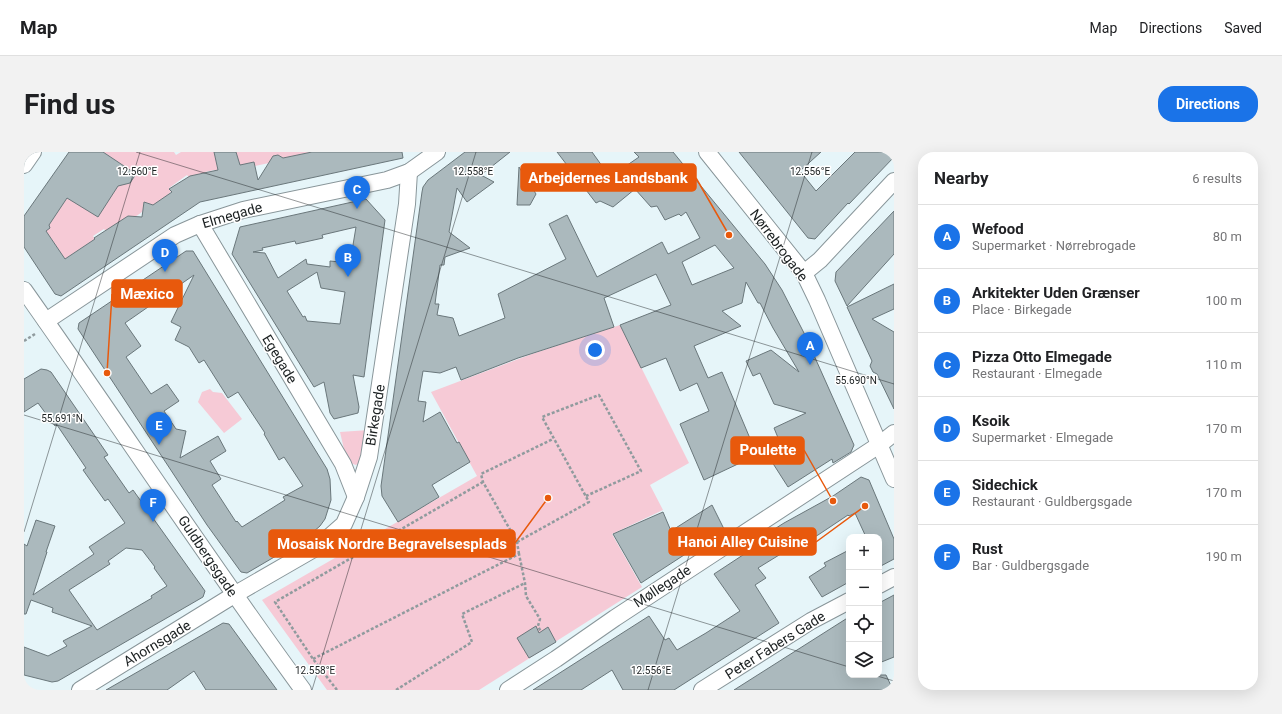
<!DOCTYPE html>
<meta charset="utf-8">
<style>
body{margin:0;font-family:Roboto,sans-serif;background:#f2f2f2;color:#202124}
.controls{position:absolute;right:12px;bottom:12px;display:grid;overflow:hidden;border-radius:8px;box-shadow:0 4px 16px #0002}
.controls button{width:36px;height:36px;display:grid;place-items:center;padding:0;border:0;border-bottom:1px solid #e0e0e0;background:#fff;color:#202124;font:20px sans-serif}
.you{position:absolute;left:571px;top:198px;width:14px;height:14px;margin:-10px;border:3px solid #fff;border-radius:50%;background:#1a73e8;box-shadow:0 0 0 6px #1a73e833}
.badge{display:grid;place-items:center;width:26px;height:26px;border-radius:50%;background:#1a73e8;color:#fff;font-size:13px;font-weight:700}
.pin{position:absolute;translate:-50% -33px;filter:drop-shadow(0 1px 2px #0008)}
.pin::after{content:'';position:absolute;top:21px;width:14px;height:12px;background:inherit;clip-path:polygon(0 0,100% 0,50% 100%)}
.list{margin:0;padding:0;list-style:none}
h2{display:flex;justify-content:space-between;align-items:center;height:52px;margin:0;padding:0 16px;font-size:17px}
h2 small{font-size:13px;font-weight:400;color:#757577}
.list li{display:grid;grid-template-columns:26px 1fr auto;gap:12px;align-items:center;box-sizing:border-box;height:64px;padding:0 16px;border-top:1px solid #e0e0e0}
.list b{display:block;font-size:15px;white-space:nowrap}
.list p{margin:0;font-size:13px;white-space:nowrap;color:#757577}
.list em{font-size:13px;font-style:normal;color:#757577}
.icon{flex:none;width:22px;height:22px;fill:none;stroke:currentColor;stroke-width:2;stroke-linecap:round;stroke-linejoin:round}
.map{position:relative;flex:none;width:870px;height:538px;overflow:hidden;border-radius:16px}
header{display:flex;align-items:center;gap:24px;box-sizing:border-box;height:56px;padding:0 20px;background:#fff;border-bottom:1px solid #e0e0e0}
header strong{font-size:19px}
nav{display:flex;gap:22px;margin-inline-start:auto;font-size:14px}
.intro{display:flex;align-items:center;justify-content:space-between;box-sizing:border-box;height:96px;padding:0 24px}
h1{margin:0;font-size:28px}
.button{padding:10px 18px;border-radius:16px;background:#1a73e8;color:#fff;font-size:14px;font-weight:700}
main{display:flex;gap:24px;padding:0 24px}
aside{flex:1;background:#fff;border-radius:16px;box-shadow:0 4px 16px #0002}
.map>svg:first-child{display:block}
</style>
<header>
<strong>Map</strong>
<nav><a>Map</a><a>Directions</a><a>Saved</a></nav>
</header>
<div class="intro"><h1>Find us</h1><a class="button">Directions</a></div>
<main>
<div class="map">
<svg width="870" height="538" viewBox="0 0 870 538">
<rect width="100%" height="100%" fill="#e6f5f9"/>
<!-- green -->
<g fill="#f6cad6">
<path d="M79,0H150L152,3L157,0H195L191,3L194,20L192,22L190,18L181,20L182,24L165,26L163,23L145,36L147,39L145,42L129,54H126L125,51H122L119,53C120,61 117,61 109,66L104,64L82,79L80,77L69,84L71,87L41,107L22,79L26,76L25,73L60,21L91,25L103,32L106,31L112,22Z"/>
<polygon points="212,0 288,0 261,7 249,4 245,11 231,14 229,10 221,12 217,17"/>
<polygon points="596,173 665,311 626,333 639,358 588,382 618,435 455,538 303,538 238,448 453,324 407,240 508,202"/>
<polygon points="186,237 189,240 198,241 218,267 200,281 174,250 178,240"/>
<polygon points="345,278 335,311 332,313 323,310 316,280"/>
</g>
<!-- building -->
<g fill="#abb9bd" stroke="#6a777b" fill-rule="evenodd">
<polygon points="45,0 79,0 112,22 106,31 94,34 74,65 43,46 25,73 26,76 22,79 41,107 71,87 70,86 104,64 118,65 120,50 129,53 148,40 145,37 166,24 194,18 190,0 212,0 216,13 230,10 234,28 249,4 254,3 259,6 288,0 378,0 379,6 176,50 37,144 31,142 0,95 0,64"/>
<path d="M441,0H486L457,23L470,30L443,50L433,36L425,80L446,96L421,105L420,113H416L411,152H415L413,163L429,166L435,184L481,166L474,142L542,107L525,72L543,63L573,125L638,90L644,102L676,86L662,60L657,64L655,62L641,68L633,54L627,55L611,37L589,55L576,49L572,51L533,0H568L586,25L615,5L610,0H649L741,112L758,138L780,181L830,293L827,300L809,311L808,307L764,335L741,299L757,293L750,276L782,261L750,252L736,221L729,224L722,209L747,198L775,220L749,176L736,151H734L722,130L718,151L698,159L717,174L670,194L684,226L698,220L733,303L680,328L656,272L685,259L673,231L656,239L642,206L617,216L596,173L647,153L632,122L580,146L590,175L494,206L437,228L432,215L416,221L399,219L394,249L402,250L399,270L416,260L433,291L435,290L446,310L408,333L415,345L374,370L358,344L357,334L398,40L399,35L404,28ZM691,93L710,116L668,133L658,110Z"/>
<polygon points="715,0 797,0 776,19 792,39 831,0 870,0 870,5 825,52 824,51 791,87 784,86"/>
<polygon points="495,15 512,42 506,53 493,53"/>
<path d="M342,47L361,68L340,225L329,223L335,255L334,261L310,267L306,261L300,230L290,235L208,102L216,75ZM332,75L326,111L306,109V115L283,112L282,107L254,126L241,101L229,100L239,98L238,96L271,89L272,92L299,86L298,83ZM293,120L297,136L321,140L316,172L283,169L281,164L279,165L263,139Z"/>
<polygon points="870,59 870,102 823,154 811,129 812,120"/>
<path d="M162,99H169L303,317L306,327L307,348L301,367L296,374L282,386L253,405L252,404L223,421L217,420L183,373L54,177L55,171ZM170,123L147,170L157,175L151,188L165,195L175,211L180,208L204,246L214,240L241,281L240,282L255,308L260,305L279,334L259,345L261,348L218,375L213,369L212,370L188,333L197,327L186,309L202,299L194,284L156,306L162,279L152,277L140,259L155,249L143,232L127,242L102,205L117,194L101,171Z"/>
<polygon points="870,132 870,157 848,167 870,180 870,257 853,222 849,220 846,214 848,209 823,155"/>
<path d="M17,217L23,218L27,220L84,303L80,305L105,341L109,338L181,439L179,445L34,529L28,530L0,523V495L24,504L43,494L39,489L68,474L28,460L29,456L7,448L2,462H0V392L3,394L12,368L31,374L22,400H23L9,443L70,402L65,395L101,371L84,347L81,349L59,318L62,316L33,273L31,274L14,251L0,260V227ZM102,396L118,398L131,415L130,416L143,434L127,444L128,446L73,478L45,438L86,412L84,409Z"/>
<polygon points="837,325 845,328 870,387 870,407 855,415 855,385 842,385 831,361 825,364 824,363 794,383 774,394 773,392 734,416 742,426 731,433 755,471 650,538 599,538 588,518 557,538 509,538 625,464 641,488 645,486 653,498 682,481 716,459 690,422 725,399 722,395 760,371 809,344"/>
<polygon points="688,353 700,377 617,431 589,382 639,360 647,379"/>
<polygon points="825,398 825,430 798,445 785,425 802,414 800,411"/>
<polygon points="870,443 870,505 855,511 855,451"/>
<polygon points="825,465 825,523 862,523 869,538 710,538"/>
<polygon points="199,471 205,472 253,538 182,538 170,519 143,538 82,538"/>
<polygon points="512,474 515,481 524,475 532,490 505,506 493,486"/>
</g>
<g fill="none" stroke-linecap="round" stroke-linejoin="round">
<defs>
<g id="minor">
<polyline points="683,0 780,121 793,148 870,327"/>
<polyline points="0,13 9,0"/>
<polyline points="176,72 319,312 332,345"/>
<polyline points="780,121 796,108 870,29"/>
<path d="M0,138C94,271 183,407 279,538"/>
<polyline points="22,169 151,83 176,72 219,58 363,28 385,20 413,0"/>
<polyline points="855,433 870,425"/>
<polyline points="56,538 210,443 295,394 320,372 332,345 345,305 383,52 385,20"/>
<polyline points="484,538 532,507 591,466 855,293 870,281"/>
<polyline points="678,538 787,469 825,449"/>
</g>
</defs>
<!-- minor casing -->
<use href="#minor" stroke="#89969a" stroke-width="18"/>
<!-- path -->
<g stroke="#909b9e" stroke-width="2.5" stroke-dasharray="3 2" stroke-linecap="butt">
<polyline points="0,189 11,182"/>
<polyline points="493,390 565,350 518,265 575,243 617,319 562,344"/>
<polyline points="495,402 493,390 459,330 457,322 529,287"/>
<polyline points="289,507 495,402 501,431 502,444 516,467 514,474 517,480"/>
<polyline points="313,538 289,507 251,450 459,330"/>
<polyline points="372,538 448,490 438,462 501,431"/>
</g>
<!-- minor -->
<use href="#minor" stroke="#fff" stroke-width="16"/>
</g>
<!-- ticks -->
<path fill="none" stroke="#1b2021" stroke-width="1" stroke-opacity="0.45" d="M112,0L870,232M0,263L825,515M0,380L116,0M850,523L870,529M288,538L452,0M624,538L788,0"/>
<g text-anchor="middle" stroke-width="3" stroke-linejoin="round" paint-order="stroke">
<!-- street labels -->
<g font-size="14" fill="#1b2021" stroke="#fff">
<text transform="translate(208 63) rotate(-16)" y="5">Elmegade</text>
<text transform="translate(755 93) rotate(53)" y="5">Nørrebrogade</text>
<text transform="translate(256 207) rotate(59)" y="5">Egegade</text>
<text transform="translate(351 263) rotate(-81)" y="5">Birkegade</text>
<text transform="translate(184 404) rotate(56)" y="5">Guldbergsgade</text>
<text transform="translate(638 434) rotate(-33)" y="5">Møllegade</text>
<text transform="translate(133 491) rotate(-31)" y="5">Ahornsgade</text>
<text transform="translate(751 493) rotate(-32)" y="5">Peter Fabers Gade</text>
</g>
</g>
<g font-size="10" text-anchor="middle" fill="#1b2021" stroke="#fff" stroke-width="3" stroke-linejoin="round" paint-order="stroke">
<text x="113" y="23">12.560°E</text>
<text x="449" y="23">12.558°E</text>
<text x="786" y="23">12.556°E</text>
<text x="832" y="232">55.690°N</text>
<text x="38" y="270">55.691°N</text>
<text x="291" y="522">12.558°E</text>
<text x="627" y="522">12.556°E</text>
</g>
<!-- callouts -->
<path fill="none" stroke="#e8590c" stroke-width="1.5" d="M705 83L672 26M83 221L88 142M809 349L780 298M841 354L792 390M524 346L491 391"/>
<g fill="#e8590c" stroke="#fff" stroke-width="1.5">
<circle cx="705" cy="83" r="4"/>
<circle cx="83" cy="221" r="4"/>
<circle cx="809" cy="349" r="4"/>
<circle cx="841" cy="354" r="4"/>
<circle cx="524" cy="346" r="4"/>
</g>
<g fill="#e8590c" stroke="#e8590c" stroke-width="1.5">
<rect x="497" y="12" width="175" height="27" rx="4"/>
<rect x="88" y="128" width="70" height="27" rx="4"/>
<rect x="707" y="285" width="73" height="27" rx="4"/>
<rect x="645" y="376" width="147" height="27" rx="4"/>
<rect x="245" y="378" width="246" height="27" rx="4"/>
</g>
<g font-size="15" text-anchor="middle" font-weight="bold" fill="#fff">
<text x="584" y="31">Arbejdernes Landsbank</text>
<text x="123" y="147">Mæxico</text>
<text x="744" y="303">Poulette</text>
<text x="719" y="395">Hanoi Alley Cuisine</text>
<text x="368" y="397">Mosaisk Nordre Begravelsesplads</text>
</g>
</svg>
<div class="controls">
<button>+</button>
<button>−</button>
<button><svg class="icon" aria-label="locate" viewBox="0 0 24 24"><circle cx="12" cy="12" r="6"/><path d="M12 2v4M12 18v4M2 12h4M18 12h4"/></svg></button>
<button><svg class="icon" aria-label="layers" viewBox="0 0 24 24"><path d="M12 4l9 5-9 5-9-5zM3 14l9 5 9-5"/></svg></button>
</div>
<div class="you"></div>
<div class="pin badge" style="left:786px;top:213px">A</div>
<div class="pin badge" style="left:324px;top:125px">B</div>
<div class="pin badge" style="left:333px;top:57px">C</div>
<div class="pin badge" style="left:141px;top:120px">D</div>
<div class="pin badge" style="left:135px;top:293px">E</div>
<div class="pin badge" style="left:129px;top:370px">F</div>
</div>
<aside>
<h2>Nearby<small>6 results</small></h2>
<ul class="list">
<li><span class="badge">A</span><div><b>Wefood</b><p>Supermarket · Nørrebrogade</p></div><em>80 m</em></li>
<li><span class="badge">B</span><div><b>Arkitekter Uden Grænser</b><p>Place · Birkegade</p></div><em>100 m</em></li>
<li><span class="badge">C</span><div><b>Pizza Otto Elmegade</b><p>Restaurant · Elmegade</p></div><em>110 m</em></li>
<li><span class="badge">D</span><div><b>Ksoik</b><p>Supermarket · Elmegade</p></div><em>170 m</em></li>
<li><span class="badge">E</span><div><b>Sidechick</b><p>Restaurant · Guldbergsgade</p></div><em>170 m</em></li>
<li><span class="badge">F</span><div><b>Rust</b><p>Bar · Guldbergsgade</p></div><em>190 m</em></li>
</ul>
</aside>
</main>
